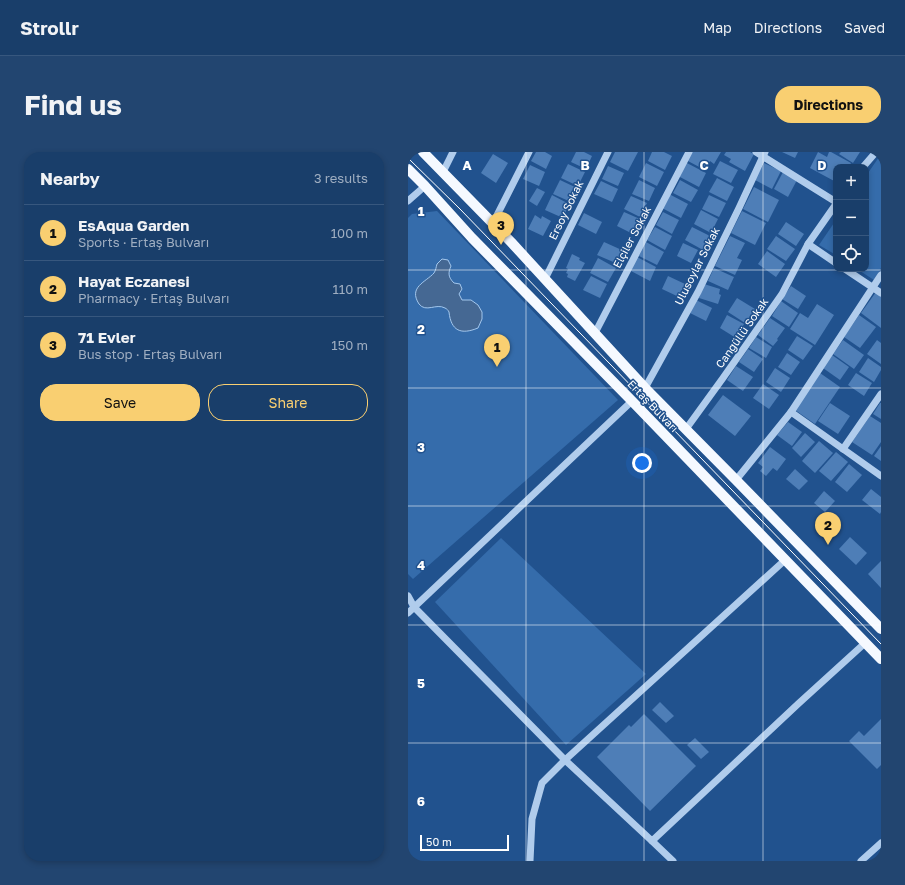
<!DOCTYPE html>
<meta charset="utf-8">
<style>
body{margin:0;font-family:"Golos Text",sans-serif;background:#224570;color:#f1f3f6}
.controls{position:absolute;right:12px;top:12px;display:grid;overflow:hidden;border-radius:8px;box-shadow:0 2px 6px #0003}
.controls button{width:36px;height:36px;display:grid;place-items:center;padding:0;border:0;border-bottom:1px solid #37577e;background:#193e6a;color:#f1f3f6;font:20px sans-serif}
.scale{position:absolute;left:12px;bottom:10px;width:89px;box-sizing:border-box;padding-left:4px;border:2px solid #fff;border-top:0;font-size:11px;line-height:14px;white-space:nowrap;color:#fff;-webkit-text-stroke:3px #21528e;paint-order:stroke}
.you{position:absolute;left:234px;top:311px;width:14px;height:14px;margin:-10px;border:3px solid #fff;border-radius:50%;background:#1a73e8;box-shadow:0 0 0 6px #1a73e833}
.badge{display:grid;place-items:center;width:26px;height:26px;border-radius:50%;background:#f9cf71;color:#111;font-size:13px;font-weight:700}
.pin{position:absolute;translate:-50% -33px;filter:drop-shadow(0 1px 2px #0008)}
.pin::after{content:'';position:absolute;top:21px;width:14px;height:12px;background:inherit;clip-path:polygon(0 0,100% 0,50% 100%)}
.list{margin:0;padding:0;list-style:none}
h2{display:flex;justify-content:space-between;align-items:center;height:52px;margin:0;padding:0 16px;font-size:17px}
h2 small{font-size:13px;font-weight:400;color:#9faec1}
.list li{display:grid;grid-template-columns:26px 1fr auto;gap:12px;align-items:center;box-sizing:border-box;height:56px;padding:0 16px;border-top:1px solid #37577e}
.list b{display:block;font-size:15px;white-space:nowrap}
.list p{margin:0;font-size:13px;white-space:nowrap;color:#9faec1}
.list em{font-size:13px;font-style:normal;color:#9faec1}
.actions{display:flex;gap:8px;padding:12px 16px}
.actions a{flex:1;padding:9px 0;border:1px solid #f9cf71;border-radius:16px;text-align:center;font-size:14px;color:#f9cf71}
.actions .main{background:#f9cf71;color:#111}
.icon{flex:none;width:22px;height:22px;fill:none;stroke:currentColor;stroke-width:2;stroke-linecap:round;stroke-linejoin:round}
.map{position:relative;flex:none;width:473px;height:709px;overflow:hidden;border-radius:16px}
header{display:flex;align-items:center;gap:24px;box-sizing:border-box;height:56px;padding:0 20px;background:#193e6a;border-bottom:1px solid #37577e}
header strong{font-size:19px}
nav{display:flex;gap:22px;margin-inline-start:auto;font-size:14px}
.intro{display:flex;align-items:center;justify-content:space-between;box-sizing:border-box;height:96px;padding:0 24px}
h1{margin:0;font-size:28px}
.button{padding:10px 18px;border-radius:16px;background:#f9cf71;color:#111;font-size:14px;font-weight:700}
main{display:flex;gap:24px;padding:0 24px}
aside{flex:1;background:#193e6a;border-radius:16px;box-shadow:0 2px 6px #0003}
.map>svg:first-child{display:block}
</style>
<header>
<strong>Strollr</strong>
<nav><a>Map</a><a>Directions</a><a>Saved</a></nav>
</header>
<div class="intro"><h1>Find us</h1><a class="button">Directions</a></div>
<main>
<aside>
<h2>Nearby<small>3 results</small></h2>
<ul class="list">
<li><span class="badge">1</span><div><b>EsAqua Garden</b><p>Sports · Ertaş Bulvarı</p></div><em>100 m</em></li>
<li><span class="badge">2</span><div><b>Hayat Eczanesi</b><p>Pharmacy · Ertaş Bulvarı</p></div><em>110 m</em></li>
<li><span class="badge">3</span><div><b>71 Evler</b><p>Bus stop · Ertaş Bulvarı</p></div><em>150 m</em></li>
</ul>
<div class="actions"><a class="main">Save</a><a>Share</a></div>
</aside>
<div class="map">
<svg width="473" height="709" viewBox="0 0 473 709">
<rect width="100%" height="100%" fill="#21528e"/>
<!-- green -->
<g fill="#356cab">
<polygon points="473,2 473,116 466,128 449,117 458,117 458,24"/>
<polygon points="29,59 210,248 5,427 0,422 0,66 4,62"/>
<polygon points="428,68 428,103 411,93"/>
<polygon points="93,386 238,522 158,593 27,450"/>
</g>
<!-- water -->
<path fill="#456893" stroke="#a3c7ed" d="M34,107L40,108L43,114C40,121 40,125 46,131L52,132L54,137L51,142L54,148H63L70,153L74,160V167L70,176C53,183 43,179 41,160C40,158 39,157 37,156C28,151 18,161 11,152C0,135 18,130 26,121C28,118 28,115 29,112Z"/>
<!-- building -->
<g fill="#4e7eb7">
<polygon points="128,0 137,0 144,4 138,17 123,9"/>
<polygon points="168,0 176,0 184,4 178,17 163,10"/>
<polygon points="207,0 230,0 220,19 202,10"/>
<polygon points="244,0 256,0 264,4 257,18 240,9"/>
<polygon points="282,0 313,0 306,12 302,9 297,18 278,8"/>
<polygon points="318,0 342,0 346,2 337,19 321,10 323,7 316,3"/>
<polygon points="374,0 390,0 387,6"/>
<polygon points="410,0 419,5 421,0 423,0 443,11 441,15 428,15 428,30 402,16"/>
<polygon points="433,0 452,0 445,11 431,2"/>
<polygon points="85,2 100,11 88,31 73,21"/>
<polygon points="312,9 330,18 323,31 305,22"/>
<polygon points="277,10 298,21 291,35 270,24"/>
<polygon points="238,11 256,20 249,34 231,25"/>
<polygon points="356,11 373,19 364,37 347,28"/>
<polygon points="160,12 177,20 170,34 153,26"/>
<polygon points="122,13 137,20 131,34 115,27"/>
<polygon points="200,14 216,21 210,34 194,27"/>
<polygon points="375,20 389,28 380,45 366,37"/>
<polygon points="309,26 326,35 319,49 301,40"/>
<polygon points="152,28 169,36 163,50 145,42"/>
<polygon points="231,28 247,36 241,49 224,42"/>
<polygon points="272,28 290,38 283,50 265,41"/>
<polygon points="193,29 210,37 204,50 186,42"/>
<polygon points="346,35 371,48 360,70 335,57"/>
<polygon points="129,36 137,40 129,54 121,49"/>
<polygon points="261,42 280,52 273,66 254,56"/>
<polygon points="144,43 161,52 155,66 137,58"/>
<polygon points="301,43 318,51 311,65 294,57"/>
<polygon points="223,44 239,51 232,65 216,57"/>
<polygon points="293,58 310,67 303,81 286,72"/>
<polygon points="334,59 358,71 347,93 323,81"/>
<polygon points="216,60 232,67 225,82 209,74"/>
<polygon points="255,60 271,68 264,82 248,73"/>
<polygon points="176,61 194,70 188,82 170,73"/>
<polygon points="127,63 133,67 134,64 143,69 135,84 120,77"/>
<polygon points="378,70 396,82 388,94 370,82"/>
<polygon points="247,75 264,84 257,98 239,88"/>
<polygon points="284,75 302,84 295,98 277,88"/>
<polygon points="322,84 337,91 329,106 334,108 327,123 307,114"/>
<polygon points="368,84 387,97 378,109 359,97"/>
<polygon points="196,90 216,99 210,112 189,103"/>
<polygon points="238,90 256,100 249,113 231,104"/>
<polygon points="275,91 290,98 283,111 269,104"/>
<polygon points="359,99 377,112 368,125 350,112"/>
<polygon points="164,102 172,106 171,108 177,111 167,129 159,125 160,122 158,121 160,117 158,116"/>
<polygon points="229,105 248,115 242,129 223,119"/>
<polygon points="190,106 208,116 200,130 182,121"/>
<polygon points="306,116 326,125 320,138 300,129"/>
<polygon points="183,124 199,132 192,146 175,138"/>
<polygon points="260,124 277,132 271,145 254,137"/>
<polygon points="296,132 312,137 311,142 313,143 310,152 291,146"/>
<polygon points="383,134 398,144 390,157 374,147"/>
<polygon points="468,140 473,144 473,176 453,161"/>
<polygon points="329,146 347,157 337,171 320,160"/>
<polygon points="288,148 304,156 298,169 282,161"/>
<polygon points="373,149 390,161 381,175 364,164"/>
<polygon points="409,152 426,163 407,193 382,177 392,161 400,166"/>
<polygon points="319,163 336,172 328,186 312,176"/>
<polygon points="451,163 468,175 452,196 436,185"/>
<polygon points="362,166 377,176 369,187 370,188 365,194 350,183"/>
<polygon points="389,184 405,194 395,208 380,198"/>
<polygon points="348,185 364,195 358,206 341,196"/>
<polygon points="435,188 456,203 446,217 425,202"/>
<polygon points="469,188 473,191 473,212 459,202"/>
<polygon points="340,197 355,207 346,220 331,210"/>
<polygon points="379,201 392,210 383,223 370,215"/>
<polygon points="424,203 441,215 432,228 415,216"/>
<polygon points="460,206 473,215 473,218 466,230 451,220"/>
<polygon points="328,214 345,225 335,239 319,228"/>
<polygon points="367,216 382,226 373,240 358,230"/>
<polygon points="412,221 432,235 407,272 387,258"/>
<polygon points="448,221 464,231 456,244 440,233"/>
<polygon points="355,232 371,243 361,257 345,246"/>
<polygon points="315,243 343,264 327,284 300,263"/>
<polygon points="422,251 442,264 430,282 410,269"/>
<polygon points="472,251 473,251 473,267 465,262"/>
<polygon points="462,264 473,271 473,290 464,303 444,290"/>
<polygon points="380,270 394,280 384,294 369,283"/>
<polygon points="397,281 407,290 393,305 384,296"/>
<polygon points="411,289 425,301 407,321 394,309"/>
<polygon points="473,294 473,309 466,304"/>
<polygon points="362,295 378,307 369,319 365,316 358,324 352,319 355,315 350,311"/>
<polygon points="428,300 440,310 423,329 411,319"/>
<polygon points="441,312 454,323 439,340 427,330"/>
<polygon points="387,317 400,329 391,338 378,327"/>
<polygon points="463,337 473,345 473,360 472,362 454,348"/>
<polygon points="416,339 427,349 417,360 406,351"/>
<polygon points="442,385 459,401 448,413 431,397"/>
<polygon points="473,409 473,436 460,422"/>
<polygon points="252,550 266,564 258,571 244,558"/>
<polygon points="236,562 288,614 242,659 189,605 221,573 223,575"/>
<polygon points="473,567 473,613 469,617 441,589 451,579 456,584"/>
<polygon points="287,586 301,600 293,607 279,593"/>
</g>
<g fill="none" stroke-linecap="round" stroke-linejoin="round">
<!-- minor -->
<g stroke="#b0ccec" stroke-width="7">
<polyline points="348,0 428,50"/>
<polyline points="455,15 468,0"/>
<polyline points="35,20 45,0"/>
<polyline points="0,49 17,34"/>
<polyline points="428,52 400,92 428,111"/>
<polyline points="85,71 121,0"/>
<polyline points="437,117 473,141"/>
<polyline points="137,127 200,0"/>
<polyline points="187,181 281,0"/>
<polyline points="237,236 290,140 331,56 357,0"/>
<polyline points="383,260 473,123"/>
<polyline points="278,277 315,226 374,142 400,92"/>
<polyline points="435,297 473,242"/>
<polyline points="328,328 383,260 473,324"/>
<polyline points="0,444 6,455 157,608 244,689 390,552 457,491"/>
<polyline points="0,461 224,249"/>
<polyline points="244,689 265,709"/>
<polyline points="122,709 124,667 134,631 157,608 377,408"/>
<polyline points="453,709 473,691"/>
</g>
<!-- major -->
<g stroke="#f5f9ff" stroke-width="10">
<polyline points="15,0 103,90 237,236 328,328 473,477"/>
<polyline points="0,17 17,34 64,86 224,249 473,507"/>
</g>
<!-- tram -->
<polyline stroke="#fff" stroke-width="1" points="0,6 52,57 473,492"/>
</g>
<!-- grid -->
<path fill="none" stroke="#fff" stroke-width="1" stroke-opacity="0.55" d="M118,0V709M236,0V709M355,0V709M0,118H473M0,236H473M0,354H473M0,473H473M0,591H473"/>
<g text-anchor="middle" stroke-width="3" stroke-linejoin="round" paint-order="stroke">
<!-- street labels -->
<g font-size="11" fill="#fff" stroke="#21528e">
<text transform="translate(158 58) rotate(-64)" y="4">Ersoy Sokak</text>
<text transform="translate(224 85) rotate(-62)" y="4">Elçiler Sokak</text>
<text transform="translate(289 114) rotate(-63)" y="4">Ulusoylar Sokak</text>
<text transform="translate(334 181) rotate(-55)" y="4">Cangüllü Sokak</text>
<text transform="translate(245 254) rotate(46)" y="4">Ertaş Bulvarı</text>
</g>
</g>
<g font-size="13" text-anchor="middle" font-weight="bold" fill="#fff" stroke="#21528e" stroke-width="3" stroke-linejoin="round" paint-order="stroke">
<text x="59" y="18">A</text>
<text x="177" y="18">B</text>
<text x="296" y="18">C</text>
<text x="414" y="18">D</text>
<text x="13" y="64">1</text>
<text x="13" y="182">2</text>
<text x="13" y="300">3</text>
<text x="13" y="418">4</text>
<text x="13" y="536">5</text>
<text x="13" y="654">6</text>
</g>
</svg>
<div class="controls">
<button>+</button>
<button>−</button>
<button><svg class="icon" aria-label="locate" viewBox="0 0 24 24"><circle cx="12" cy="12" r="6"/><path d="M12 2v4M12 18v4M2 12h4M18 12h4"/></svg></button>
</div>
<div class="scale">50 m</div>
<div class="you"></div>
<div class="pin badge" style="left:89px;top:215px">1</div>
<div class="pin badge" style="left:420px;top:393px">2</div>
<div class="pin badge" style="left:93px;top:93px">3</div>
</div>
</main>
